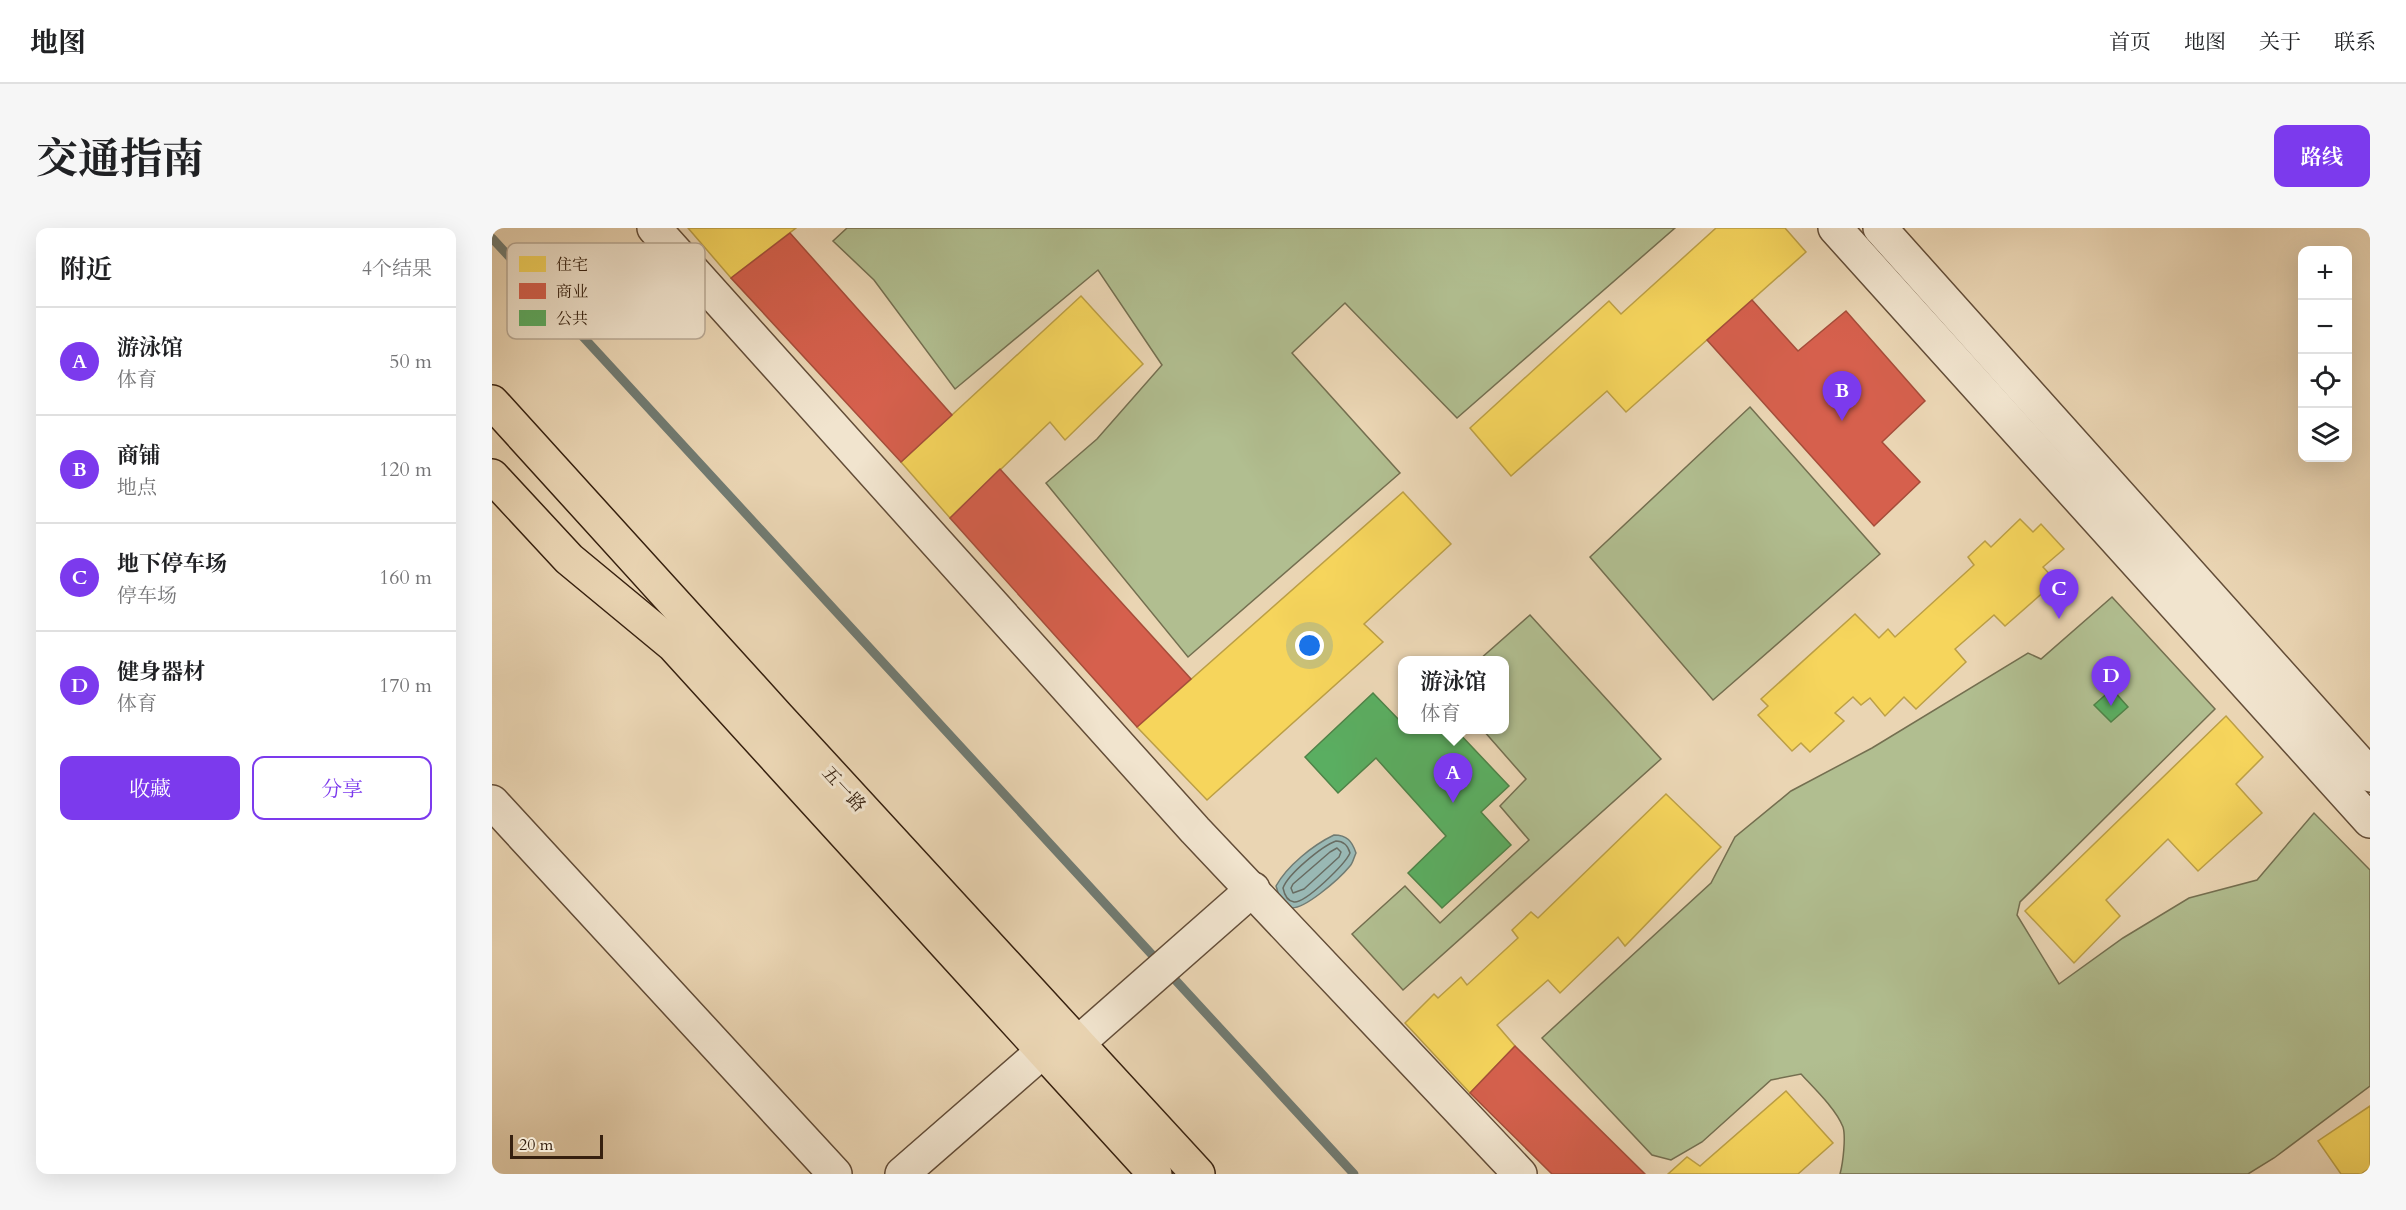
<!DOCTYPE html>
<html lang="zh">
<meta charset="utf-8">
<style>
body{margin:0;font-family:Cardo,"Noto Serif SC",serif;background:#f6f6f6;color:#202124}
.controls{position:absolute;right:18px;top:18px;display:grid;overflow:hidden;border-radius:12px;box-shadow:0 6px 24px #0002}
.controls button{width:54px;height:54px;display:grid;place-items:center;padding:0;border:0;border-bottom:2px solid #e0e0e0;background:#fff;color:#202124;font:30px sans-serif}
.scale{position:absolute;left:18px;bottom:15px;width:93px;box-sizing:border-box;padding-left:6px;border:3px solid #36200f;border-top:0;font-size:16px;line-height:21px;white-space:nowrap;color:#36200f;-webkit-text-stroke:4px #f1e4ce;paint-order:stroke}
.you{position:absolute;left:818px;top:418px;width:21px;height:21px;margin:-15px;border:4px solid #fff;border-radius:50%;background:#1a73e8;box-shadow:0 0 0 9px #1a73e833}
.badge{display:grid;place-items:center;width:39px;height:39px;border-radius:50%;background:#7c3aed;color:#fff;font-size:20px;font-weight:700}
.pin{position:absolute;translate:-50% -50px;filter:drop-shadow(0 2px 3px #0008)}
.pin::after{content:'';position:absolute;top:32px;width:21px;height:18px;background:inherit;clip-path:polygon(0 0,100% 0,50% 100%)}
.popup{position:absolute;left:906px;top:428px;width:111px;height:78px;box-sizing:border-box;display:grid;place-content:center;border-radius:12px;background:#fff;filter:drop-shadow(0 2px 4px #0005);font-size:20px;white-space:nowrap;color:#757577}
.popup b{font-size:22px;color:#202124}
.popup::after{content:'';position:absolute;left:50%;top:100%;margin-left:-12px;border:12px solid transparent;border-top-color:#fff}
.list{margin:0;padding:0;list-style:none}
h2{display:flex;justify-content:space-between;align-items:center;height:78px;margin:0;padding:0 24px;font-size:26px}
h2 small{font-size:20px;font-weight:400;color:#757577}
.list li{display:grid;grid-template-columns:39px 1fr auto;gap:18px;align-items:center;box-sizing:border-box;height:108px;padding:0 24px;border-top:2px solid #e0e0e0}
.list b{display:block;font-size:22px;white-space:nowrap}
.list p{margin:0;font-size:20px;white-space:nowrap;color:#757577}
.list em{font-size:20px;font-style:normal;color:#757577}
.actions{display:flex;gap:12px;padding:18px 24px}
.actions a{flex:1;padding:14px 0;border:2px solid #7c3aed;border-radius:12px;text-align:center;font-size:21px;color:#7c3aed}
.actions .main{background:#7c3aed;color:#fff}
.icon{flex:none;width:33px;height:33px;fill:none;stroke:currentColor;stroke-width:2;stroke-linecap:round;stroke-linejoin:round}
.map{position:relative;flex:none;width:1878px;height:946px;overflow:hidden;border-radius:12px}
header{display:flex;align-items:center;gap:36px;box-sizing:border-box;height:84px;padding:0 30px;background:#fff;border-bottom:2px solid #e0e0e0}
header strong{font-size:28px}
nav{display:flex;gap:33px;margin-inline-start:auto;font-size:21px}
.intro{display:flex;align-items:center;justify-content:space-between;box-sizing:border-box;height:144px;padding:0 36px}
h1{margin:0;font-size:42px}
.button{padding:15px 27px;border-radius:12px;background:#7c3aed;color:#fff;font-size:21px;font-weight:700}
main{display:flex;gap:36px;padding:0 36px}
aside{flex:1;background:#fff;border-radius:12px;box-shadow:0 6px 24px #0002}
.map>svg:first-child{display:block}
</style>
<header>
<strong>地图</strong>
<nav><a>首页</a><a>地图</a><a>关于</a><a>联系</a></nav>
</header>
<div class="intro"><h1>交通指南</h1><a class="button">路线</a></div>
<main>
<aside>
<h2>附近<small>4个结果</small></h2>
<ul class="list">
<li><span class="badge">A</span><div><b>游泳馆</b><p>体育</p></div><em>50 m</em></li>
<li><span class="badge">B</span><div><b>商铺</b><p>地点</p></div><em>120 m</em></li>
<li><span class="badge">C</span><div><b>地下停车场</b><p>停车场</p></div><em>160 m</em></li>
<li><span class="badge">D</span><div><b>健身器材</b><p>体育</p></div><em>170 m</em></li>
</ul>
<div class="actions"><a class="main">收藏</a><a>分享</a></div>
</aside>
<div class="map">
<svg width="1878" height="946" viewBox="0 0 1878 946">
<rect width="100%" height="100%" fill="#ead5b3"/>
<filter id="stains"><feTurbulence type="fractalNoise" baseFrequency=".00333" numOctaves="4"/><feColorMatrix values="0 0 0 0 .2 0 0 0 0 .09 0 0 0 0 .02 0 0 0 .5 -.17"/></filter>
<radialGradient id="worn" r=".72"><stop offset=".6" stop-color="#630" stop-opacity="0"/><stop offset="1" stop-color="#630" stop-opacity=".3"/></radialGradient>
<!-- green -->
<g fill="#b1be90" stroke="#746f50" stroke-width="1.5">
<polygon points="355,0 1183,0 965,190 853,75 800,125 908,245 696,429 554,255 605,211 670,137 606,42 463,161 382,52 341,13"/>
<polygon points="1258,179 1388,326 1221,472 1098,329"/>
<path d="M1620,369L1723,481L1528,674L1525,687L1567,756L1631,710L1697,670L1765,652L1822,585L1878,642V858L1782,930L1756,946H1348C1351,935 1354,909 1351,899C1344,881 1322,860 1309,846L1279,852L1210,914L1179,932L1160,927L1050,810L1219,655L1243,609L1299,563L1380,520L1536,425L1549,431Z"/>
<polygon points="1038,387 1169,531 911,762 860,706 913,658 948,695 1037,612 1008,578 1034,551 991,502 1012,502 1012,432 987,432"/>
</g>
<!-- water -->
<path fill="#99b8b4" stroke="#717b72" stroke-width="1.5" d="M842,607C855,607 860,613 864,625C862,629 861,635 858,638C849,649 809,686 796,679C789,675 786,666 784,658C795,638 821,617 842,607Z"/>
<!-- homes -->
<g fill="#f6d55c" stroke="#bc9f45" stroke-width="1.5">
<polygon points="196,0 304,0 239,50"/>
<polygon points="1224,0 1293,0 1314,24 1134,184 1115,163 1019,248 978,200 1117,73 1129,86"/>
<polygon points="589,68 651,136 573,212 558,194 458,290 409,234"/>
<polygon points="911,264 959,316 872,396 891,414 715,572 645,499"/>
<polygon points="1528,291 1541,304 1549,296 1572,321 1551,339 1564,353 1513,398 1502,387 1463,421 1474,434 1424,481 1412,469 1393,488 1378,470 1369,477 1361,469 1343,485 1352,493 1318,524 1309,515 1300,523 1266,487 1276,478 1269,471 1363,386 1387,410 1396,401 1403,409 1482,337 1476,329 1493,313 1499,319"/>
<polygon points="1734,488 1771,529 1744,556 1770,585 1706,643 1676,611 1614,672 1628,688 1582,735 1533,683"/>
<polygon points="1174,566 1229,619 1133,718 1126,709 1068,765 1056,752 1005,797 1023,818 978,865 913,795 942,766 946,770 969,749 975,757 1026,710 1020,702 1039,684 1046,690"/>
<polygon points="1294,863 1341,915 1306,946 1176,946 1195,929 1208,938"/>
<polygon points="1878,878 1878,940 1869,946 1849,946 1826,913"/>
</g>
<!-- shops -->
<g fill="#d6604d" stroke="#a64d3a" stroke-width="1.5">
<polygon points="298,5 460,187 409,234 239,50"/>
<polygon points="1260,72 1306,123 1354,83 1433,173 1390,214 1428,254 1382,298 1215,112"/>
<polygon points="508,241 699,451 645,499 458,290"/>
<polygon points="1023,818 1153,946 1060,946 978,865"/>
</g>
<!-- public -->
<g fill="#5aae61" stroke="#4f8348" stroke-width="1.5">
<polygon points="1620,461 1636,479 1619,494 1602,477"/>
<polygon points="881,465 910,495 910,502 964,502 1017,558 989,584 1019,617 950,680 916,645 954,608 884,530 846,565 813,529"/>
</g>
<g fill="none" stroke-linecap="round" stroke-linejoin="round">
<!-- shore -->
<g stroke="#686c62" stroke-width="1.5">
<path d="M844,613C852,613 856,618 858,625C853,636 814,675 802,674C795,673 792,665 791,660C796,646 830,618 844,613Z"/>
<polygon points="845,620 849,624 847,629 812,661 801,665 799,660 801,656 838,624"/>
</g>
<!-- stream -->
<polyline stroke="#717b72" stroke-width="9" points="0,10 862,946"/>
<defs>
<g id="street">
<polyline points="162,0 703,602 1028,946"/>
<polyline points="1343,0 1878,593"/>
<polyline points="1388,0 1878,547"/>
<polyline points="0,574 343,946"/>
<polyline points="586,815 761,661"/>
<polyline points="410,946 551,823"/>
</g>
<g id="highway">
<polyline points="0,174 286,489 706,946"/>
<polyline points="0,248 77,331 181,417 663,946"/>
</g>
</defs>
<!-- street casing -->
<use href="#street" stroke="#634d38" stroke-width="36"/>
<!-- highway casing -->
<use href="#highway" stroke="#36200f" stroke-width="36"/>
<!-- street -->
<use href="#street" stroke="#f1e4ce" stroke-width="33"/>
<!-- highway -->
<use href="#highway" stroke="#ead5b3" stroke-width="33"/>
</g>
<g text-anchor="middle" stroke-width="6" stroke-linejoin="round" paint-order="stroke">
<!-- street labels -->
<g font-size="18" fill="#36200f" stroke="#f1e4ce">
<text transform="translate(352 561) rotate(47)" y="6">五一路</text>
</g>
</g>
<!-- legend -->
<rect x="15" y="15" width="198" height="96" rx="9" fill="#f1e4ce" stroke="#b9a995" stroke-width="1.5"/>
<rect x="27" y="28" width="27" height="16" fill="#f6d55c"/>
<rect x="27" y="55" width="27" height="16" fill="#d6604d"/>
<rect x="27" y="82" width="27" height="16" fill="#5aae61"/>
<g font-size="16" fill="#36200f">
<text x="64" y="42">住宅</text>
<text x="64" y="69">商业</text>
<text x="64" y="96">公共</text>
</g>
<rect width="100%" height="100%" filter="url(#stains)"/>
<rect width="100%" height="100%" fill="url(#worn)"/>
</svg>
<div class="controls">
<button>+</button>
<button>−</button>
<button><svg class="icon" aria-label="locate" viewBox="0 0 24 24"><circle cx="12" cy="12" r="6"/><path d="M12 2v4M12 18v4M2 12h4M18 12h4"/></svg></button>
<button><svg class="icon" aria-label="layers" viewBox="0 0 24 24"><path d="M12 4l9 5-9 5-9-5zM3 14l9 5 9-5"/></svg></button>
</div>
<div class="scale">20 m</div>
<div class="you"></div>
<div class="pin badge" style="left:961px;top:575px">A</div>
<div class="popup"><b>游泳馆</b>体育</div>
<div class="pin badge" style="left:1350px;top:193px">B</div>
<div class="pin badge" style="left:1567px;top:391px">C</div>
<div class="pin badge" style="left:1619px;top:478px">D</div>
</div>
</main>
